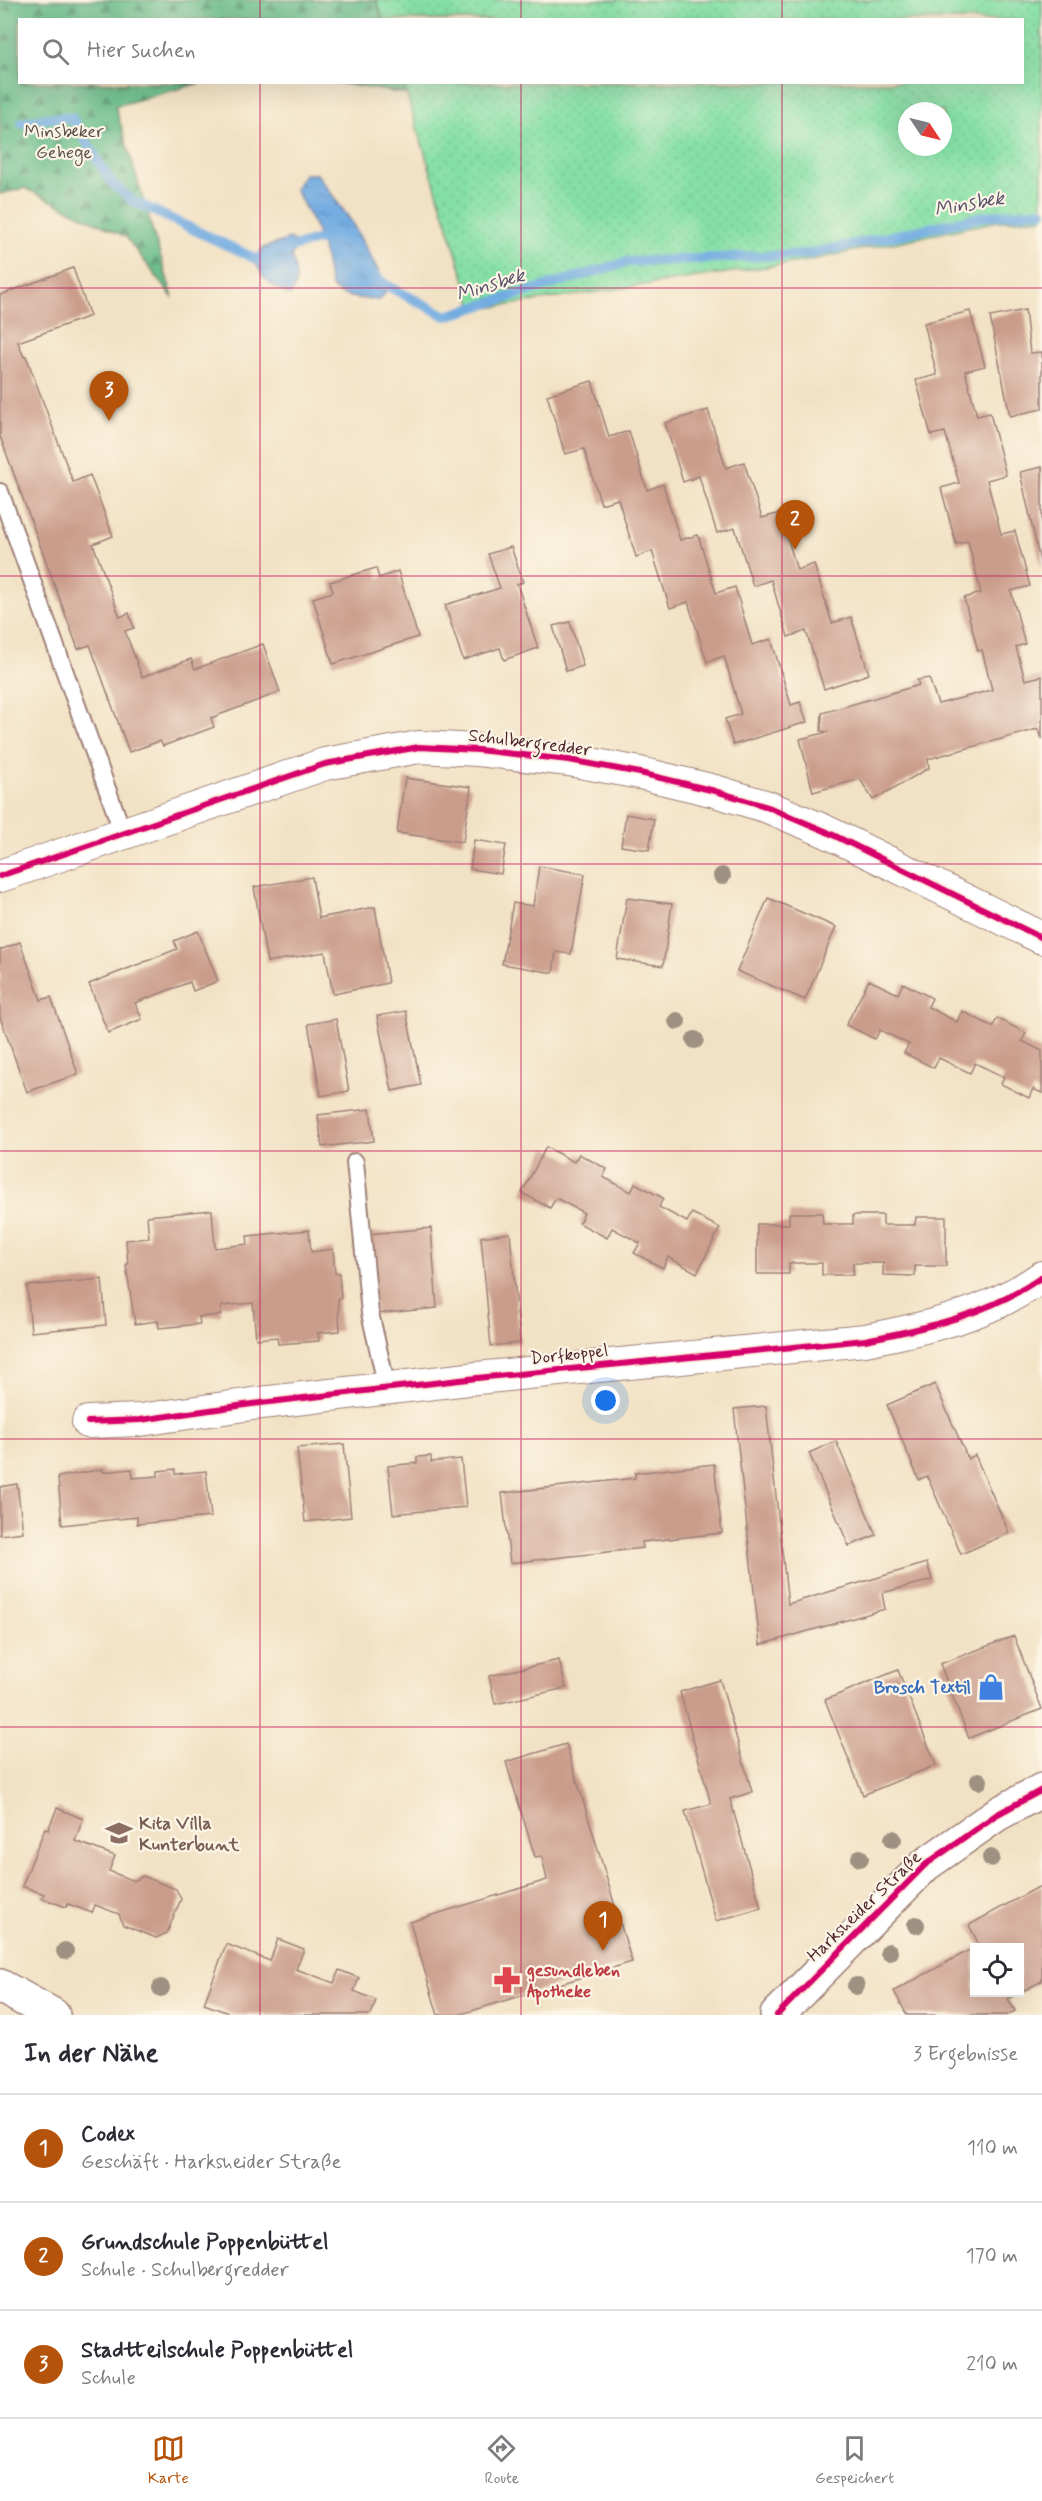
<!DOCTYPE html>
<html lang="de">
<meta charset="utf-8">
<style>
body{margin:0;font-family:Mynerve,sans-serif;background:#f7f7f7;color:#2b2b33}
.controls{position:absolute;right:18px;bottom:18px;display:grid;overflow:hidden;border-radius:0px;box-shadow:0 6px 24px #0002}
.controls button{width:54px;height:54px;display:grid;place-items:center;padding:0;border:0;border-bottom:2px solid #e1e1e2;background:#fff;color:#2b2b33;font:30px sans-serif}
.compass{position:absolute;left:898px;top:102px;width:54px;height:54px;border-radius:50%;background:#fff;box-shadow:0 6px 24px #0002;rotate:125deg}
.you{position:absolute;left:606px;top:1401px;width:21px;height:21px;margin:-15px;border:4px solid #fff;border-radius:50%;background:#1a73e8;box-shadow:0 0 0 9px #1a73e833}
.badge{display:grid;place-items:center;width:39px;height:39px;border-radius:50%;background:#b45309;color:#fff;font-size:20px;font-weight:700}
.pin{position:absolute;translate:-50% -50px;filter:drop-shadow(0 2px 3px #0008)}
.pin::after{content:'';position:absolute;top:32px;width:21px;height:18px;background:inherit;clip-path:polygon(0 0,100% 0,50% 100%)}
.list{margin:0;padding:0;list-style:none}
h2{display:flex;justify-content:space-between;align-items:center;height:78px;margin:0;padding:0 24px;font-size:26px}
h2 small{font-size:20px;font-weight:400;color:#7c7c81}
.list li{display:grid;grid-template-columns:39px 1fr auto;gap:18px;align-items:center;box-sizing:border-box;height:108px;padding:0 24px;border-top:2px solid #e1e1e2}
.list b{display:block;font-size:22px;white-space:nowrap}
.list p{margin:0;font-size:20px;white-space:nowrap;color:#7c7c81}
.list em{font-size:20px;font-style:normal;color:#7c7c81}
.icon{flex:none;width:33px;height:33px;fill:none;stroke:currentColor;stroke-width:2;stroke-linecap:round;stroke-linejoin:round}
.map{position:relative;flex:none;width:1042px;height:2015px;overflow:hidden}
.search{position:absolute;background:#fff;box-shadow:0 6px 24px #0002;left:18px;right:18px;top:18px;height:66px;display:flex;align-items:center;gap:15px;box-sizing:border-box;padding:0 21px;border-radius:0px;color:#7c7c81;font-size:22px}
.sheet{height:402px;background:#fff}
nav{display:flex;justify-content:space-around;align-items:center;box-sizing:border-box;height:84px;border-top:2px solid #e1e1e2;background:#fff;font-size:16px;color:#7c7c81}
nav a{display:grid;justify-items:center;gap:3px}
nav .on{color:#b45309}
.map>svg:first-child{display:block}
</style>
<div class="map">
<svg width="1042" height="2015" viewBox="0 0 1042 2015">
<defs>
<pattern id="grass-dots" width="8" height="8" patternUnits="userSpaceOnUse" patternTransform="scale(1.5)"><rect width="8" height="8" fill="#85e0a6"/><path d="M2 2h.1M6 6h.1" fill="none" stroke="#74c08f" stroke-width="1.8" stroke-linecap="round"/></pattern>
<pattern id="forest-firs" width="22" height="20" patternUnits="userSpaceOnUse" patternTransform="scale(1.5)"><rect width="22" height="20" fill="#6cbe8b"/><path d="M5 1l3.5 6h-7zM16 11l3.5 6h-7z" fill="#5b9a72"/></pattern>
<pattern id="water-ripples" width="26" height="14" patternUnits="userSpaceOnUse" patternTransform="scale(1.5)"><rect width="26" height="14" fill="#71abe1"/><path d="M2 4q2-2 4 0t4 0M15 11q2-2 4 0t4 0" fill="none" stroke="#5f8bb7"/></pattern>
</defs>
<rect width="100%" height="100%" fill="#fcf5e5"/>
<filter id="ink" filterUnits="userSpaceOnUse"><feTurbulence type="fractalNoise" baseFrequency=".0167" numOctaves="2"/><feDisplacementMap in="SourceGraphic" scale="12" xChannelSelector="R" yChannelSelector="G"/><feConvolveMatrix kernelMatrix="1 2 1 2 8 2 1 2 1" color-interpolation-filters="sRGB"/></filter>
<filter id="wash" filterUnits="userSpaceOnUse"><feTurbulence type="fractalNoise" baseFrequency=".008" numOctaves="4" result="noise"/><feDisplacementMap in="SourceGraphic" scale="24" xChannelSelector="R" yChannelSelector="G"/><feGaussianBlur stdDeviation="1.35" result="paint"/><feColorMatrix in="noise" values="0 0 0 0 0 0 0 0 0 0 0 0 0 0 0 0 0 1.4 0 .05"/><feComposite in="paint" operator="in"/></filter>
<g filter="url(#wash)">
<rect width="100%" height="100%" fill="#f2e2c5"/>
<!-- grass -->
<path fill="url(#grass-dots)" stroke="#688068" stroke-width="1.5" fill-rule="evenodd" d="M376,0H1042V218L998,221L806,261L474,310L403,83L1022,82V20H383ZM907,111H943V147H907Z"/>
<!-- forest -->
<g fill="url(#forest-firs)" stroke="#5b6e5b" stroke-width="1.5">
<polygon points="0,0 376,0 383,19 20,20 20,82 200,83 115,106 173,298 126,237 25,188 0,194"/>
<polygon points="337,83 403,83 407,94"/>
</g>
<!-- water -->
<g fill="url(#water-ripples)" stroke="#5e6586" stroke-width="1.5">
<path d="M304,174H317L351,221L386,285L385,294L379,300C317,296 336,289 320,240C315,223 303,205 295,189Z"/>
<path d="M290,239L299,245L291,256C296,271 300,282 290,296C274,287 258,278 256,259L263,248Z"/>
</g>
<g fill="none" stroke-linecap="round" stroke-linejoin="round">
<!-- stream -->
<g stroke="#71abe1" stroke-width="10">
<polyline points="22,123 48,118 72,118 111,182 133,201 256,259 269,254"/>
<polyline points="286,249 320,239 331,245"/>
<polyline points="375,276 386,285 446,316 627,262 808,254 986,216 1042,211"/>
</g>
</g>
<g id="blocks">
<!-- building -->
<g fill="#ca9c8b" fill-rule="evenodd">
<polygon points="73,268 90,316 18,342 24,357 26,356 73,482 90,475 113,536 93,544 120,617 129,613 134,628 125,631 142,677 191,659 195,669 263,644 280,692 211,718 214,727 163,746 160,741 129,752 90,645 78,649 0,436 0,295"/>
<polygon points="1025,310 1030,353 1042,352 1042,409 1010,416 990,317"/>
<polygon points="970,311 985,366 965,371 977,416 990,413 1006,475 987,480 1001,534 1015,531 1030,586 1011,591 1025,644 1016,647 1025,680 1042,676 1042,739 1038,729 928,759 929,768 873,800 860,779 813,792 800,739 828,732 821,731 822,713 919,685 917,680 929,678 938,704 992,690 982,650 978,651 964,598 981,593 968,541 956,544 941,488 959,483 945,432 931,435 916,380 937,375 924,323"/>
<polygon points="592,381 609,437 629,431 647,490 663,484 680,540 698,535 716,593 735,587 752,645 771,639 791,705 800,702 807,722 733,745 725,719 741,714 724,656 707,662 688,602 670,608 652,551 636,557 618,499 601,504 584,449 565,454 547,395"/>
<polygon points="708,410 726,468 744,462 762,518 780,513 797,570 814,564 832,623 851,617 869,674 824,689 806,631 788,637 771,580 753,586 735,528 717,533 699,476 683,482 665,423"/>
<polygon points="1042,467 1042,566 1041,566 1020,472"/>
<polygon points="511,547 523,582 517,584 538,648 504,660 500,648 463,660 445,605 500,588 488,554"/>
<polygon points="376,568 379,578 398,571 418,637 333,664 313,598 333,592 330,582"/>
<polygon points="570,622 583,666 566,671 553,626"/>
<polygon points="405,778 471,787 463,842 397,833"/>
<polygon points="626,814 654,819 649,850 621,846"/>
<polygon points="474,840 506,845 501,874 470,869"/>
<polygon points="539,866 585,874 571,954 556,952 553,973 502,964 513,903 533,906"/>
<polygon points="312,877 319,918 375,907 388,983 333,994 325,952 267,962 254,887"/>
<polygon points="627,898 672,904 663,966 617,959"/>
<polygon points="768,898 836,927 805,1000 737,971"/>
<polygon points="198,931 218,981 193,991 190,982 135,1003 142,1019 108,1033 89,984 177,949 174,941"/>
<polygon points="20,942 41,1000 51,997 78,1074 27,1092 0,1017 0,950"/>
<polygon points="869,980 898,994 903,983 932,998 928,1007 957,1022 962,1011 993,1027 997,1018 1026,1033 1022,1041 1042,1051 1042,1093 1033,1089 1029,1098 1001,1084 1004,1077 975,1063 970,1073 939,1058 934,1068 904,1053 909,1044 880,1030 875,1039 846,1025"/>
<polygon points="406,1011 421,1085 392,1091 377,1016"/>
<polygon points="336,1019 349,1091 321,1096 308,1024"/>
<polygon points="370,1109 374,1141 322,1147 318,1115"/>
<polygon points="546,1147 574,1162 579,1154 607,1169 603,1177 631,1192 635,1183 663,1198 659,1207 687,1222 692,1213 720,1228 697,1273 668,1257 663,1268 634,1253 640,1243 612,1228 607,1238 579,1223 584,1213 556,1198 550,1208 522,1193"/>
<polygon points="212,1210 215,1248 248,1244 247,1236 309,1230 311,1252 333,1249 335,1273 339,1273 341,1299 338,1299 340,1331 318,1333 319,1341 278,1344 277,1337 256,1339 253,1303 221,1306 221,1315 199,1317 200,1324 159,1328 158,1321 135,1324 126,1265 128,1264 126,1240 149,1238 147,1216"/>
<polygon points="789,1213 822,1213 823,1224 853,1224 853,1215 883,1215 883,1225 915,1225 916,1217 946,1217 946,1266 915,1266 915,1276 883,1275 883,1263 853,1263 853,1275 822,1275 822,1263 789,1263 789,1274 757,1274 757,1224 789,1224"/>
<polygon points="431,1228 437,1308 376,1314 369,1234"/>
<polygon points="510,1233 520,1343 491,1346 481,1237"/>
<polygon points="102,1279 106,1325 31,1332 27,1286"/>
<polygon points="935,1384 968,1459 975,1455 1009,1533 961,1554 927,1476 919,1480 887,1405"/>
<polygon points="766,1406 788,1604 927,1563 932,1580 882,1593 885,1609 760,1645 734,1409"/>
<polygon points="836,1441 876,1535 849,1546 809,1453"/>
<polygon points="344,1444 351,1517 305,1522 297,1448"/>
<polygon points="431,1456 431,1462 461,1459 466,1507 393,1514 388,1466 417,1463 417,1457"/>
<polygon points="714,1464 722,1533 642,1542 643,1548 510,1563 502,1493 635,1478 635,1473"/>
<polygon points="103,1469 103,1472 132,1469 133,1478 158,1476 158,1471 175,1469 175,1474 206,1471 211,1517 137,1524 137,1517 62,1525 58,1477"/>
<polygon points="17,1484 23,1532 0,1535 0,1487"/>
<polygon points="1014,1636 1042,1709 969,1738 940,1664"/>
<polygon points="559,1660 566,1688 495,1704 489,1676"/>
<polygon points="898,1670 936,1765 863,1795 825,1700"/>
<polygon points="720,1680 752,1792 730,1799 761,1908 716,1921 685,1811 711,1804 680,1692"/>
<polygon points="566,1744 632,1962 458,2015 438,2015 410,1922 547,1880 542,1856 535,1857 506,1762"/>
<polygon points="57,1808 83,1819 75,1841 115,1856 109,1871 134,1881 143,1876 176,1889 181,1899 167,1933 156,1938 123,1925 119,1914 95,1905 92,1913 68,1904 66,1907 42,1898 44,1894 22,1886 45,1828 48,1830"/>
<path d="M1042,1885V1981L1008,1999L1015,2011L1007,2015H907L894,1991L979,1945L969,1925ZM974,1948H1020V1992H974Z"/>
<polygon points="278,1939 304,1949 296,1969 334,1983 339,1970 359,1978 354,1991 376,2000 371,2015 234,2015 204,2004 226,1944 270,1961"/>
</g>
</g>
</g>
<g filter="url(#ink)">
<use href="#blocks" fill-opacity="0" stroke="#9e8078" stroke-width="1.5"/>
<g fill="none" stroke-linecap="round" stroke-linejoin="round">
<defs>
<g id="service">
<polyline points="0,492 123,833"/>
<polyline points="355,1162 370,1313 387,1388"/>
</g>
<g id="minor">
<polyline points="0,876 325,764 419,747 478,750 569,760 640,773 715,791 768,807 825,831 1042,938"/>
<path d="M88,1422L140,1420L252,1404L477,1378L865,1340C928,1328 989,1314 1042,1277"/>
</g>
<g id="secondary">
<polyline points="0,1986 53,2015"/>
<polyline points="777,2015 925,1865 996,1815 1042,1790"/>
</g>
</defs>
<!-- service casing -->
<use href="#service" stroke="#9e8078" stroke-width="20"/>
<!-- minor casing -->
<use href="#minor" stroke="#9e8078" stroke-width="34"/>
<!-- secondary casing -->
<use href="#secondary" stroke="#9e8078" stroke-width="36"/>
<!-- service -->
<use href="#service" stroke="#fff" stroke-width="16"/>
<!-- minor -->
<use href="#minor" stroke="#fff" stroke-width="32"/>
<!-- secondary -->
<use href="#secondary" stroke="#fff" stroke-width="33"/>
<defs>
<g id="cycleway">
<polyline points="0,876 325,764 419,747 478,750 569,760 640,773 715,791 768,807 825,831 1042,938"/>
<path d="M88,1422L140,1420L252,1404L477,1378L865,1340C928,1328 989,1314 1042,1277"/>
<polyline points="777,2015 925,1865 996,1815 1042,1790"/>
</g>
</defs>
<!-- cycleway casing -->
<use href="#cycleway" stroke="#fcf5e5" stroke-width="10"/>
<!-- cycleway -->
<use href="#cycleway" stroke="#d6006c" stroke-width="6"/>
</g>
<!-- trees -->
<g fill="#9e9181">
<circle cx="722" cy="876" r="9"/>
<circle cx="677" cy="1021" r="9"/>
<circle cx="695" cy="1040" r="9"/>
<circle cx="979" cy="1781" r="9"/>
<circle cx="893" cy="1839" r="9"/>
<circle cx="860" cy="1858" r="9"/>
<circle cx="991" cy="1858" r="9"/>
<circle cx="916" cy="1925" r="9"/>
<circle cx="65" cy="1951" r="9"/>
<circle cx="889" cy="1952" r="9"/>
<circle cx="856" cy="1986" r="9"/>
<circle cx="161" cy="1988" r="9"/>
</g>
</g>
<!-- grid -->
<path fill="none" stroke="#c2185b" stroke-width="1.5" stroke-opacity="0.55" d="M260,0V20M521,0V20M782,0V20M260,82V2015M521,82V2015M782,82V2015M0,288H1042M0,576H1042M0,864H1042M0,1151H1042M0,1439H1042M0,1727H1042"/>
<!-- icons -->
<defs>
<symbol id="shop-bare" viewBox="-9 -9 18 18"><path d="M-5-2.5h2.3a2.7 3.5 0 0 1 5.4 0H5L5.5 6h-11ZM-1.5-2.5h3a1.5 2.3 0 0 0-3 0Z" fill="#3f7fe0" stroke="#fcf5e5" stroke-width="2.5" paint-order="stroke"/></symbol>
<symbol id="school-bare" viewBox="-9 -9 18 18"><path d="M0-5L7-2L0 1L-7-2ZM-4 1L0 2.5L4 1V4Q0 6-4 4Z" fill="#8d6e63" stroke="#fcf5e5" stroke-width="2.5" paint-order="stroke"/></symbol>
<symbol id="pharmacy-bare" viewBox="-9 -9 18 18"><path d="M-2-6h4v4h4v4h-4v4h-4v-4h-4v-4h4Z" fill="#e0444e" stroke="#fcf5e5" stroke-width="2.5" paint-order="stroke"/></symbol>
</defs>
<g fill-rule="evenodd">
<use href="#shop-bare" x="972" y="1668" width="38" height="38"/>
<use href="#school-bare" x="100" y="1814" width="38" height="38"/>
<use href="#pharmacy-bare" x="488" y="1961" width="38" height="38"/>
</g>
<g text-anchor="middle" stroke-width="4.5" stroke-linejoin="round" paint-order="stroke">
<!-- park labels -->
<g font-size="18" fill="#594f4a" stroke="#fcf5e5">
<text x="64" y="137">Minsbeker<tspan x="64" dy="21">Gehege</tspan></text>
</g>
<!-- street labels -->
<g font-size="18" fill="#4a1f2b" stroke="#fcf5e5">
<text transform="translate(530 742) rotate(7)" y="6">Schulbergredder</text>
<text transform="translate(569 1354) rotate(-6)" y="6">Dorfkoppel</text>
<text transform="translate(864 1906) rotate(-44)" y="6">Harksheider Straße</text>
</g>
<!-- shop labels -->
<g font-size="18" font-weight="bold" fill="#366cbe" stroke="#fcf5e5" text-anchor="end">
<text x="971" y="1693">Brosch Textil</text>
</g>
<!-- education labels -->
<g font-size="18" font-weight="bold" fill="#785e54" stroke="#fcf5e5" text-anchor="start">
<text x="139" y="1829">Kita Villa<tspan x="139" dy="21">Kunterbunt</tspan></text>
</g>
<!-- health labels -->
<g font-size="18" font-weight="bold" fill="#be3a42" stroke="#fcf5e5" text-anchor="start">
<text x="527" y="1976">gesundleben<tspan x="527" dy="21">Apotheke</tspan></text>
</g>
<!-- water labels -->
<g font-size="20" font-style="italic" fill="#58506b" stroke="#fcf5e5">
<text transform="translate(969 203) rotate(-10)" y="7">Minsbek</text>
<text transform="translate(490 284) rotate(-17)" y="7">Minsbek</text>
</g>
</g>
</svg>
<div class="controls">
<button><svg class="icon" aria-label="locate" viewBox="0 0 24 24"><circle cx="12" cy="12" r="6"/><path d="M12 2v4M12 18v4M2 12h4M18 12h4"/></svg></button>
</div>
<svg class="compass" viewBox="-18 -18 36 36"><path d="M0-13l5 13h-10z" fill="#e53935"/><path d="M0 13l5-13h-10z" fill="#7c7c81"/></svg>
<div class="you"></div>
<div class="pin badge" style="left:603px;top:1951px">1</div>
<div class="pin badge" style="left:795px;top:550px">2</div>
<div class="pin badge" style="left:109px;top:421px">3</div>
<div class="search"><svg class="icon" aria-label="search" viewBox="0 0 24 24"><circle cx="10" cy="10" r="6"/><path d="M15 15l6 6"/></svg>Hier suchen</div>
</div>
<section class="sheet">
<h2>In der Nähe<small>3 Ergebnisse</small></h2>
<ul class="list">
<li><span class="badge">1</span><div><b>Codex</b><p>Geschäft · Harksheider Straße</p></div><em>110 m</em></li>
<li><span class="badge">2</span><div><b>Grundschule Poppenbüttel</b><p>Schule · Schulbergredder</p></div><em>170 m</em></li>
<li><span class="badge">3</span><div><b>Stadtteilschule Poppenbüttel</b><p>Schule</p></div><em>210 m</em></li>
</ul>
</section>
<nav>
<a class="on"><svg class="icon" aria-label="map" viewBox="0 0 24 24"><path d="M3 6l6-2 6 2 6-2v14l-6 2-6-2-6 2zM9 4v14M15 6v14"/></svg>Karte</a>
<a><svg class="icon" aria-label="directions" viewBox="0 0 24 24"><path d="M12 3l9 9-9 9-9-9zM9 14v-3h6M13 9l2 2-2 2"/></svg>Route</a>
<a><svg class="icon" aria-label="saved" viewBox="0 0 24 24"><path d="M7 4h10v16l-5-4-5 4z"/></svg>Gespeichert</a>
</nav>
